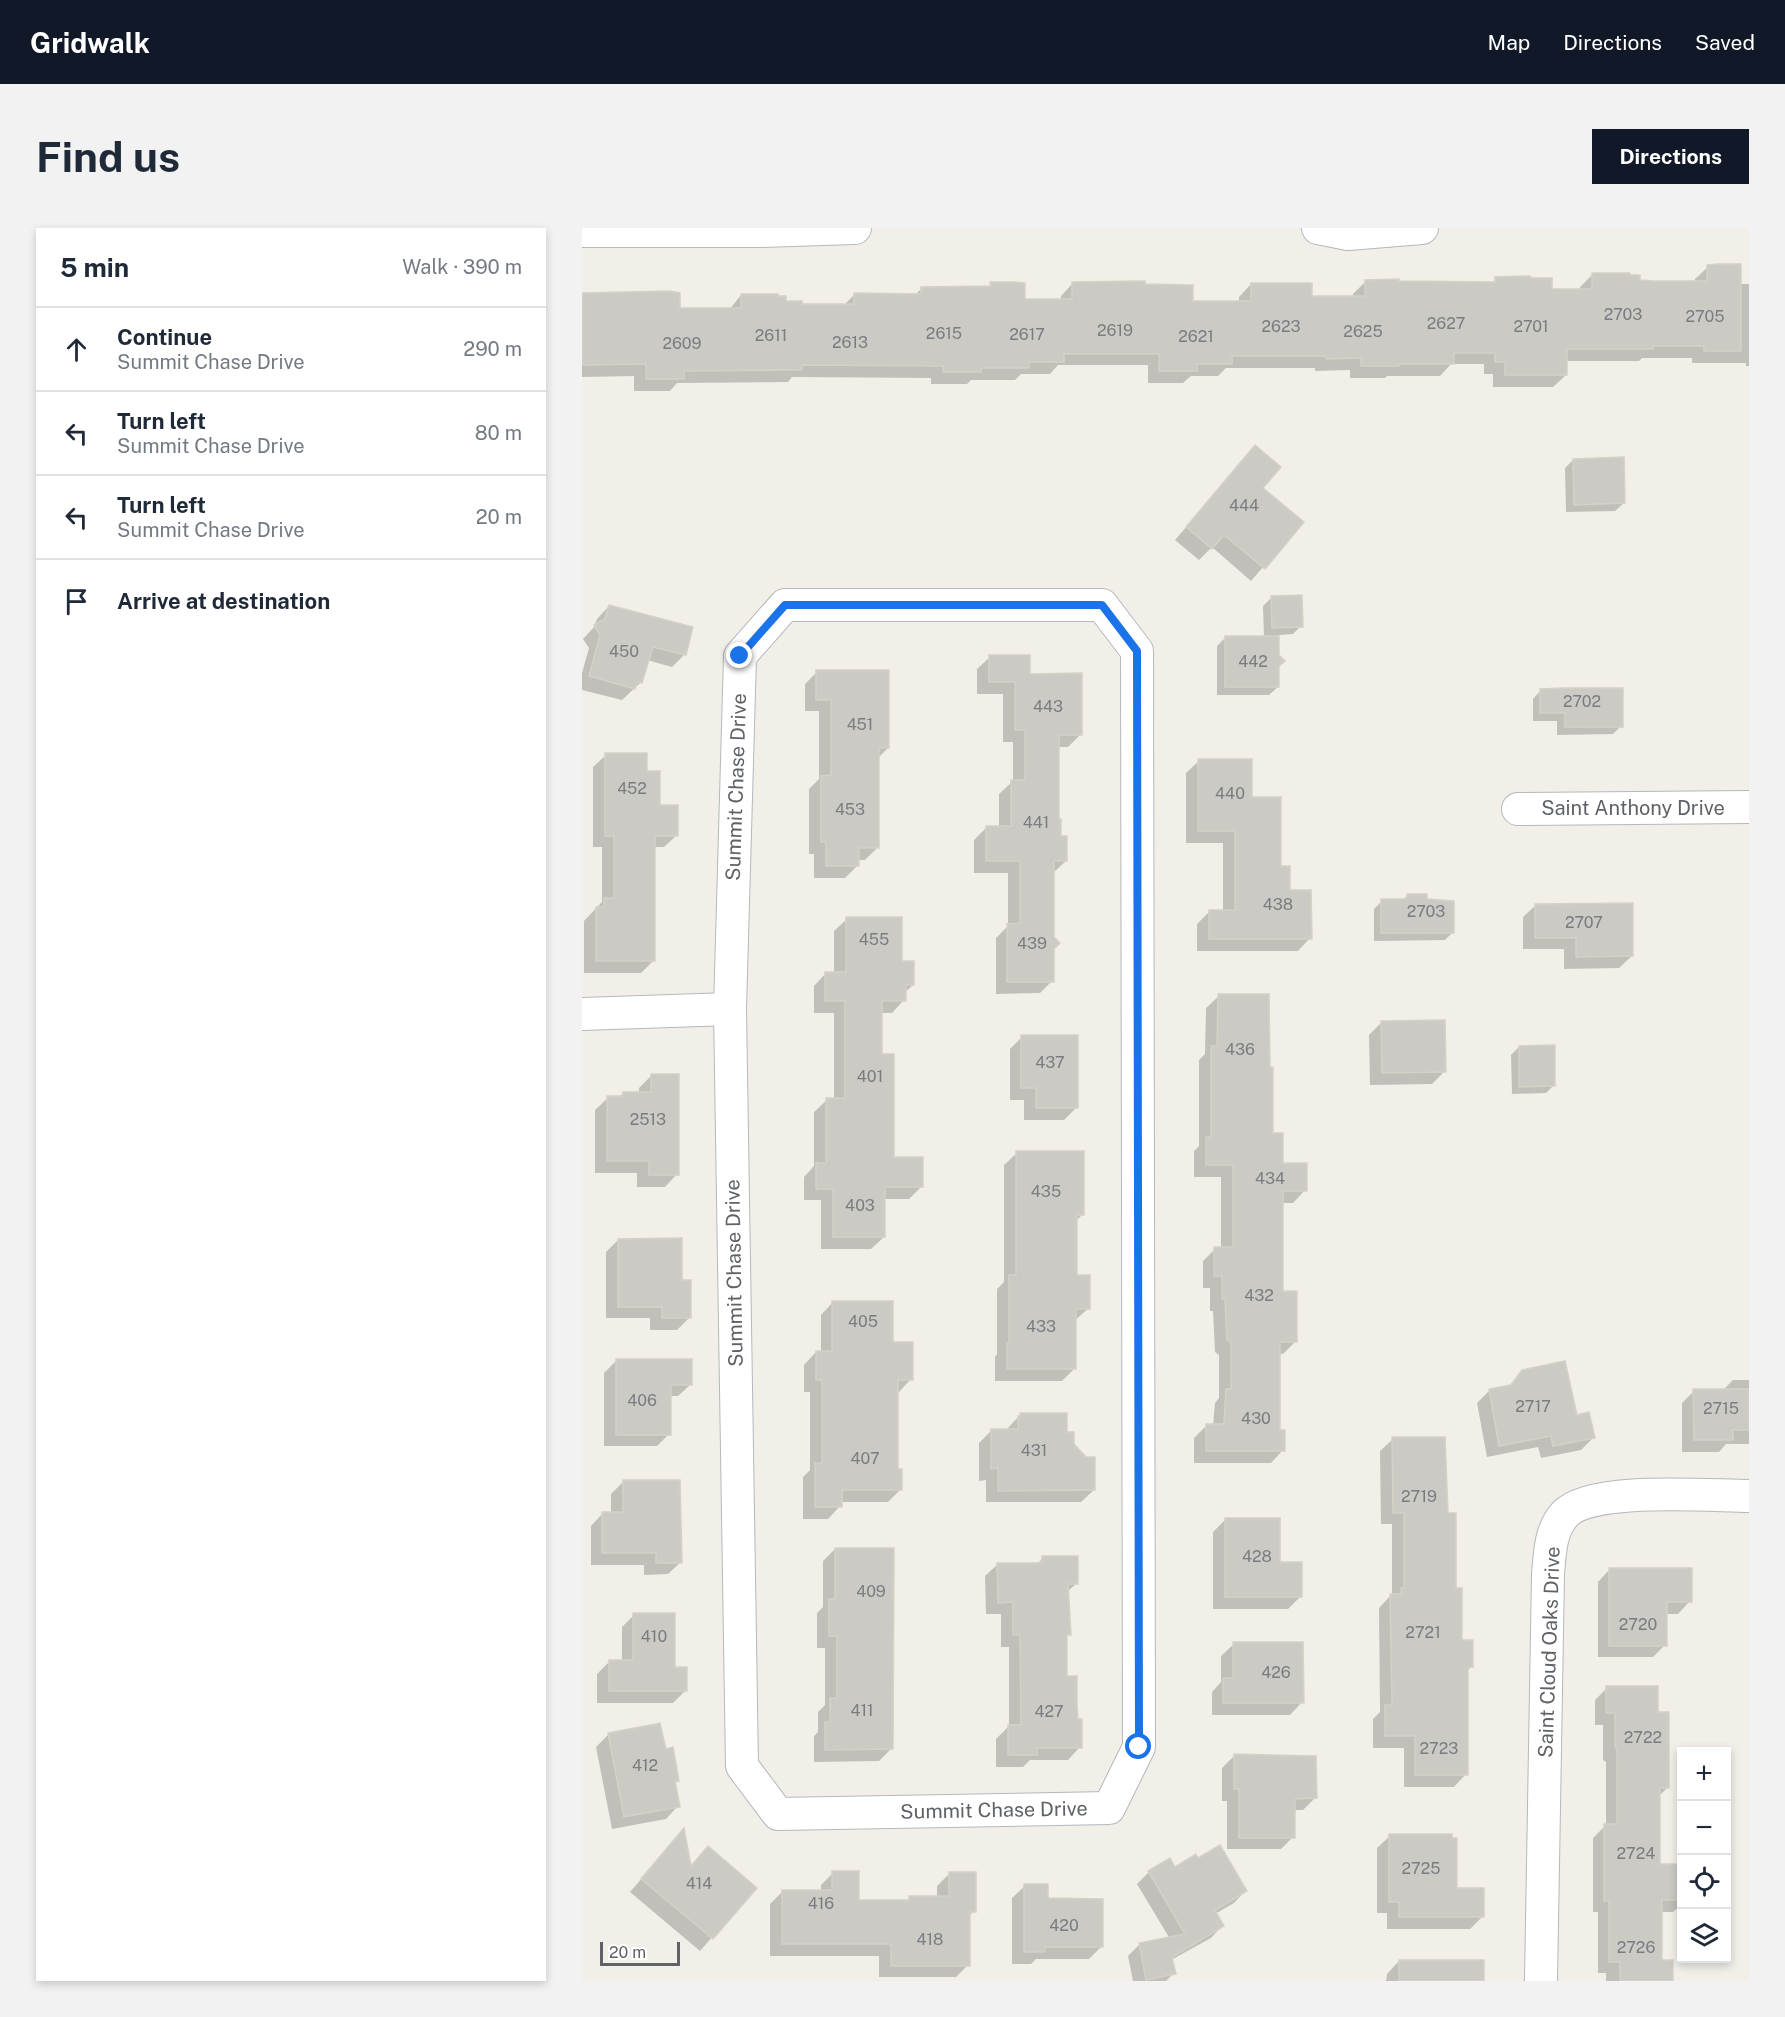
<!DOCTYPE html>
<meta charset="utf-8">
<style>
body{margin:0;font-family:"Public Sans",sans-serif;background:#f2f2f3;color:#1f2937}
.controls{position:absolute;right:18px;bottom:18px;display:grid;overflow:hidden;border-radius:0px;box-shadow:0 3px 9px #0003}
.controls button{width:54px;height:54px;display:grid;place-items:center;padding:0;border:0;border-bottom:2px solid #e0e1e3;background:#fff;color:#1f2937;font:30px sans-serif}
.scale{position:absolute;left:18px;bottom:15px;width:80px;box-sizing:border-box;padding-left:6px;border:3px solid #5f6368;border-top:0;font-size:16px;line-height:21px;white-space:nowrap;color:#5f6368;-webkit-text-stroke:4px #fff;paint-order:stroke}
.stop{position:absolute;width:18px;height:18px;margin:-14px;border:4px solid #1a73e8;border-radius:50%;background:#fff}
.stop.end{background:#1a73e8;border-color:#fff;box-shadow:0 2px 6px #0008}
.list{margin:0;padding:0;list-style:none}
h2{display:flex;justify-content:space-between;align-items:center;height:78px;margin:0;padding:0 24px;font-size:26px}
h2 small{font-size:20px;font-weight:400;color:#747a83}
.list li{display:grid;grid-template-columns:39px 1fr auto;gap:18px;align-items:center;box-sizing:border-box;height:84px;padding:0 24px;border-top:2px solid #e0e1e3}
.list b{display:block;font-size:22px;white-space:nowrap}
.list p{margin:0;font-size:20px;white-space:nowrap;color:#747a83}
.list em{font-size:20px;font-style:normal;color:#747a83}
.icon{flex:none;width:33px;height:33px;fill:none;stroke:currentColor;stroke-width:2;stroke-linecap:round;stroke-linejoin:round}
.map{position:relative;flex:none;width:1167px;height:1753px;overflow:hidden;border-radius:0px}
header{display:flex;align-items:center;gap:36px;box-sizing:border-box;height:84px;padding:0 30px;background:#111827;color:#fff}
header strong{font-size:28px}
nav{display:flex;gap:33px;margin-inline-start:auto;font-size:21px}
.intro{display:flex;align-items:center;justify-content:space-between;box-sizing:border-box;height:144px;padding:0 36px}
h1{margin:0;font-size:42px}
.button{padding:15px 27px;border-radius:0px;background:#111827;color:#fff;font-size:21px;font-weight:700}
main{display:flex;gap:36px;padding:0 36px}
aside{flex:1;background:#fff;border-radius:0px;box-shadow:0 3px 9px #0003}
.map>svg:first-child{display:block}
</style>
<header>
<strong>Gridwalk</strong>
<nav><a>Map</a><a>Directions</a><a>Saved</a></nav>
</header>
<div class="intro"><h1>Find us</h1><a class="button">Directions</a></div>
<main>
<aside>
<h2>5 min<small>Walk · 390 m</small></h2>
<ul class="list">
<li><svg class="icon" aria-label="ahead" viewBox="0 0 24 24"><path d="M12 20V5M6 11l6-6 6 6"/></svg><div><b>Continue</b><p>Summit Chase Drive</p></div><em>290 m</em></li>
<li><svg class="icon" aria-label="left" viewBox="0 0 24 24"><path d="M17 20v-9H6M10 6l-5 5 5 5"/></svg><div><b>Turn left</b><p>Summit Chase Drive</p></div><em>80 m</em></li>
<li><svg class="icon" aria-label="left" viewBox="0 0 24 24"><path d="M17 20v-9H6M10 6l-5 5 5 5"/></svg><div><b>Turn left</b><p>Summit Chase Drive</p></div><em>20 m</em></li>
<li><svg class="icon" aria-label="arrive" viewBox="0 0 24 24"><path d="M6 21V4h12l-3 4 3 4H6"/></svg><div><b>Arrive at destination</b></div></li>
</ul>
</aside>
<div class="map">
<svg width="1167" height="1753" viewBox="0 0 1167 1753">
<rect width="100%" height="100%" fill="#f1efe8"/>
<!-- shadow -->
<g fill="#0003">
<polygon points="1126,39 1158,56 1167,56 1167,138 1164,138 1164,135 1110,135 1110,130 1060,130 1057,133 984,133 984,147 971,159 911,159 911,146 902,146 902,136 869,136 858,148 805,148 803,150 768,150 768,142 733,143 733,140 644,140 636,148 609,148 601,155 566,155 566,137 476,137 468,146 439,146 433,152 389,152 385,156 349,156 349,150 210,149 206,154 95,155 88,163 52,163 52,148 0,149 0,65 96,82 147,82 159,67 218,77 262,77 273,66 333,67 340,60 405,60 409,56 441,72 479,72 479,68 491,55 562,57 610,74 657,74 657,69 669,56 728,69 771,69 771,66 784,53 910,55 914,51 969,63 998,63 998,59 1011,46 1056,53 1113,55 1113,51"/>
<polygon points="673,219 679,260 720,294 669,353 630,319 617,332 593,312"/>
<polygon points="991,232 1042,275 1033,283 984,284 983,240"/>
<polygon points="689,370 719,398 711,406 696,407 696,459 687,467 635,467 635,418 643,410 682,410 681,378"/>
<polygon points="27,378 109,400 102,427 90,439 65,432 59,454 40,472 0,462 0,445 7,420 1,411 12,399 15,391"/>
<polygon points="408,429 447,447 498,507 486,519 475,519 475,592 484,633 471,645 470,753 458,765 414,766 414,710 426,698 426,645 392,645 392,612 404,600 417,600 417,566 431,553 431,514 421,514 421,466 395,466 395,441"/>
<polygon points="235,444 306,520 296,530 296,619 283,632 275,632 275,638 263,650 232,650 232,626 227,626 227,561 237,551 237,483 223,483 223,456"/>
<polygon points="959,462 1039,498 1031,506 975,507 975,493 951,493 951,471"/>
<polygon points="24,527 76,579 95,607 82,619 72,619 72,732 59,745 2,745 2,693 20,674 20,619 11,619 11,539"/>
<polygon points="617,533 668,570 728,710 716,723 615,723 615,696 628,683 641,683 641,615 604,615 604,545"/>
<polygon points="825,668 844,672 871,704 863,712 792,713 792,681 800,673 821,672"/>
<polygon points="954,677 1050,728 1037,740 982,741 982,721 941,721 941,689"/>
<polygon points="265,691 318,734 331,757 322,765 322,772 310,785 298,785 298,828 311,930 339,959 327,971 302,971 302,1009 289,1021 239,1021 239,972 222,972 222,949 232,938 232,884 245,872 252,872 252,785 232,785 232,758 244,745 252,745 252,703"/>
<polygon points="637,768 690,906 699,936 723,962 711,975 699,975 699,1065 714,1113 701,1126 696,1126 696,1204 701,1222 689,1235 612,1235 612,1210 624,1198 631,1198 633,1175 637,1170 637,1127 633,1124 631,1083 628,1083 628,1060 621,1060 621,1033 633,1021 639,1021 639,949 612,949 612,923 617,918 617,832 623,826 624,780"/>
<polygon points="800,794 862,844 850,856 788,857 787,807"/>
<polygon points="440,809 495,879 482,892 442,892 442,872 428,872 428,821"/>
<polygon points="937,819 972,857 964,865 930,866 929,827"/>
<polygon points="69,848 95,946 83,959 55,959 55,945 13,945 13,882 26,870 37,870 41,865 57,865 57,860"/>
<polygon points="435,925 500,987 493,994 493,1048 507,1080 492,1093 492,1141 480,1153 413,1153 413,1129 415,1126 415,1061 422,1054 422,937"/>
<polygon points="36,1012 107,1090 95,1102 68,1102 68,1090 24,1090 24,1024"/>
<polygon points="251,1074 310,1115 329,1151 317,1164 314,1164 314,1243 319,1261 306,1274 258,1274 258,1278 246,1291 221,1291 221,1249 228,1242 228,1164 222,1164 222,1137 234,1124 239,1124 239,1087"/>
<polygon points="34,1133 109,1156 96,1168 87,1168 87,1206 75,1218 22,1218 22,1145"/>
<polygon points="941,1143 994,1188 1011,1210 999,1222 959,1230 956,1219 905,1229 895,1175 907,1163 926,1159"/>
<polygon points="1151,1152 1167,1152 1167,1216 1144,1216 1137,1224 1100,1224 1100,1175 1112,1163 1140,1163"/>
<polygon points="439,1186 491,1217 512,1262 499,1274 404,1274 404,1252 397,1253 397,1215 410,1202 424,1202"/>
<polygon points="811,1211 865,1286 878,1414 890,1438 884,1444 884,1546 872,1559 822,1559 822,1520 791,1520 791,1491 798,1484 797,1380 810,1366 810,1296 799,1296 798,1223"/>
<polygon points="41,1254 99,1334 86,1346 62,1347 62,1337 9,1337 9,1298 21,1285 29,1285 29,1266"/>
<polygon points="643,1292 697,1335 719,1368 706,1381 631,1381 631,1304"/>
<polygon points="253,1321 310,1520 297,1533 232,1534 232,1508 236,1504 236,1484 243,1477 243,1420 235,1420 235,1385 241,1379 241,1333"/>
<polygon points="461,1330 494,1356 485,1364 487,1406 483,1410 483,1449 493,1478 498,1519 486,1532 448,1532 441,1539 414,1539 414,1511 427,1498 427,1419 419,1419 419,1386 404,1386 403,1348 416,1336 455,1336"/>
<polygon points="1028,1341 1108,1373 1096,1386 1083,1386 1083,1417 1071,1429 1016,1429 1016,1354"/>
<polygon points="52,1387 91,1440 104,1462 91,1475 15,1475 15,1446 28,1433 40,1433 40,1399"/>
<polygon points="652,1416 720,1474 708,1487 630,1487 630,1464 639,1454 639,1428"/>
<polygon points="1025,1460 1075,1485 1086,1559 1076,1569 1077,1637 1100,1637 1100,1676 1091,1684 1078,1684 1078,1734 1089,1753 1024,1753 1024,1745 1016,1745 1016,1684 1011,1684 1011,1610 1024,1597 1024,1534 1021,1532 1021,1497 1013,1497 1013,1472"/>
<polygon points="27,1506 95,1553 92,1556 96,1578 84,1591 30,1601 14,1519"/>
<polygon points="653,1527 733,1570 721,1582 711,1582 711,1609 699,1621 645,1621 645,1573 640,1573 640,1540"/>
<polygon points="101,1603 108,1640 173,1660 118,1723 48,1664"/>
<polygon points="808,1608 874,1661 901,1688 888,1701 805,1701 805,1685 795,1685 795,1620"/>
<polygon points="587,1632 593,1641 616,1632 663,1663 652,1675 633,1686 640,1698 629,1710 589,1732 592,1745 584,1753 551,1753 546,1728 557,1717 588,1711 555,1656 567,1644"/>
<polygon points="251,1645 276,1674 324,1674 328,1670 355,1670 355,1658 368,1645 392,1683 386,1689 386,1737 374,1749 297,1749 297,1728 188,1728 188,1676 200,1664 239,1664 239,1657"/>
<polygon points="443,1658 465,1671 519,1719 507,1731 454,1731 449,1736 430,1736 430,1670"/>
<polygon points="817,1733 900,1753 804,1753 805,1746"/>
</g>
<!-- building -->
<g fill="#cccac5" stroke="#d6d1c6" stroke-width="1.5">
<polygon points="1136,36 1159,36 1159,123 1122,123 1122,118 1071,118 1071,121 985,121 985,147 923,147 923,134 913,134 913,125 872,125 872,136 817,136 817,138 779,138 779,130 744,131 744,128 650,128 650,136 615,136 615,143 577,143 577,126 482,126 482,134 447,134 447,140 399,140 399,144 361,144 361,138 220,137 220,142 102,143 102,151 64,151 64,136 0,137 0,65 87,63 98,65 98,80 159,80 159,66 196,66 196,68 204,68 204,73 220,73 220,76 272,76 272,65 339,66 339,59 409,58 408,54 432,54 443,55 443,71 490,71 490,54 563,53 563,56 611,57 611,73 669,73 669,55 730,55 730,68 783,68 783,52 817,51 817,53 913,54 913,49 948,48 948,50 970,50 970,61 1010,61 1010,45 1048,45 1048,47 1058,47 1058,52 1071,53 1125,53 1125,37"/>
<polygon points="673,217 699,239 681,260 722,294 683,341 642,307 630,321 604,299"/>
<polygon points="1042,229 1043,275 992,277 991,231"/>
<polygon points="720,367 721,399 690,400 689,368"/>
<polygon points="27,377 111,399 104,427 71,419 60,455 55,454 53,461 7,448 18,407 12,397 23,391"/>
<polygon points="643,408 697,408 697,427 703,433 697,438 697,459 643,459"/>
<polygon points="407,427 448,427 448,446 500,445 500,507 477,507 477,591 479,591 479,608 485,608 485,633 472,633 472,709 478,715 472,721 472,754 425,754 425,696 438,695 438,633 404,633 404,598 429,598 429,552 443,552 443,502 433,502 433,454 407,454"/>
<polygon points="234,442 307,442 307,520 297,520 297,620 277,620 277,638 244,638 244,614 239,614 239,548 249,547 249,472 234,472"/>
<polygon points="983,460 1041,460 1041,499 983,499 983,485 958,485 958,461"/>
<polygon points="23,525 65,525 65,543 78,543 78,577 96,577 96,608 73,608 73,733 14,733 14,679 22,679 22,670 32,670 32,608 23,608"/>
<polygon points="616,531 670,531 670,569 699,569 699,638 708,638 708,662 729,662 730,711 627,711 627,682 653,682 653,603 616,603"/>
<polygon points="825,666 845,666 845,671 872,673 872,705 799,705 799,671 825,671"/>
<polygon points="1051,675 1051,728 994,729 994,710 953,710 953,676"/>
<polygon points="264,689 320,689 320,733 332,733 332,757 324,757 324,773 300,773 300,826 312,826 312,929 341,929 341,959 303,959 303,1009 251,1009 251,961 234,961 234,935 244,935 244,870 263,870 263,773 243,773 243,744 264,744"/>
<polygon points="636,766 687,766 688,839 691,839 691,905 701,905 701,935 725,935 725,963 701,963 701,1063 715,1063 715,1114 698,1114 698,1202 703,1202 703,1223 624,1223 624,1196 642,1196 644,1161 649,1161 649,1114 645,1112 643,1071 640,1071 640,1048 632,1048 632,1019 651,1019 651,937 624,937 624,909 629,909 629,818 635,818"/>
<polygon points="863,792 864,844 800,845 799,793"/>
<polygon points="439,807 496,807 496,880 454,880 454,860 439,860"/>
<polygon points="973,817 973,858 937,859 937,818"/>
<polygon points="69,846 97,846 97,947 67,947 67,933 25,933 25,868 41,868 41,864 69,864"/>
<polygon points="434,923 502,923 502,987 495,987 495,1047 508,1047 508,1081 494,1081 494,1141 425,1141 425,1115 427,1115 427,1047 434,1047"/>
<polygon points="100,1010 100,1052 109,1052 109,1090 80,1090 80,1079 36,1079 36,1011"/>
<polygon points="250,1073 311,1073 311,1114 331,1114 331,1152 316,1152 316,1241 320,1241 320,1262 260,1262 260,1279 233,1279 233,1235 240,1235 240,1152 234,1152 234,1123 250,1123"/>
<polygon points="34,1131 110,1131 110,1157 89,1157 89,1207 34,1207"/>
<polygon points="983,1133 995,1187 1007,1184 1013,1210 971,1218 969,1208 917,1218 907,1161 929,1157 940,1142"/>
<polygon points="1111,1161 1167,1161 1167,1202 1151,1202 1151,1212 1112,1212"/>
<polygon points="438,1185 485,1185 485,1204 492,1204 492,1216 504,1229 513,1229 513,1262 416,1263 416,1240 409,1241 409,1201 436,1201 436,1188 438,1188"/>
<polygon points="810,1209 863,1209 866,1285 874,1285 874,1360 880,1360 880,1412 891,1412 891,1439 886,1439 886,1547 833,1547 833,1508 803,1508 803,1477 810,1477 808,1366 819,1366 819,1360 822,1360 822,1285 811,1285"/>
<polygon points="41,1252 98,1252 100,1335 74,1335 74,1325 20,1325 20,1284 41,1284"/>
<polygon points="643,1290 698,1290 698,1334 720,1334 720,1369 643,1369"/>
<polygon points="253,1320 312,1320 311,1521 243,1522 243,1494 248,1494 248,1470 255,1470 255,1408 247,1408 247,1371 253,1371"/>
<polygon points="460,1328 496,1328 496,1356 486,1356 489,1407 485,1407 485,1448 495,1448 495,1478 496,1491 500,1491 500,1520 455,1520 455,1527 426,1527 426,1497 439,1497 438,1407 431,1407 431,1374 416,1375 415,1335 460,1335"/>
<polygon points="1027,1340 1110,1340 1110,1374 1085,1374 1085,1418 1027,1418"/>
<polygon points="51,1385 93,1385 93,1439 105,1439 105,1463 27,1463 27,1432 51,1432"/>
<polygon points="651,1414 721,1414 722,1475 641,1475 641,1450 651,1450"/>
<polygon points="1024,1458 1076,1458 1076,1484 1087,1484 1087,1560 1078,1560 1078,1636 1100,1636 1100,1672 1080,1672 1080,1732 1091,1732 1091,1753 1038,1753 1038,1734 1027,1734 1027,1673 1022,1673 1022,1596 1035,1596 1035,1521 1033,1519 1033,1485 1024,1485"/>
<polygon points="78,1495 84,1521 91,1519 97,1553 93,1553 98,1579 42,1589 26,1505"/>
<polygon points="652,1526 734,1528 735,1570 713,1571 713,1610 657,1610 657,1561 652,1561"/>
<polygon points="102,1600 109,1638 126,1618 175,1660 131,1711 59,1651"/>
<polygon points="807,1606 870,1606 870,1610 875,1610 875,1660 902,1660 902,1689 817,1689 817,1674 807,1674"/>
<polygon points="638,1617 665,1663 633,1682 642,1698 590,1729 594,1746 564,1752 557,1715 603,1706 566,1643 588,1630 593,1639 614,1626 616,1630"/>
<polygon points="250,1643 277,1643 277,1672 327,1672 327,1668 367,1668 367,1644 394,1644 394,1684 388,1684 388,1738 309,1738 309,1716 200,1716 200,1662 250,1662"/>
<polygon points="442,1656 466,1656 466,1670 521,1671 521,1719 463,1719 463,1724 442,1724"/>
<rect x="817" y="1732" width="85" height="21"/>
</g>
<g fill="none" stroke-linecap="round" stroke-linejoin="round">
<defs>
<g id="street">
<polyline points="736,0 766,6 840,0"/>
<polyline points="0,3 177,3 273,0"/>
<polygon points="203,377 520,377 555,423 557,1519 527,1580 196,1586 160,1538 148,781 158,428"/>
<polyline points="936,581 1167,579"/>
<polyline points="0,786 148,781"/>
<path d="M959,1753L966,1346C968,1325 968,1302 983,1286C1009,1258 1128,1268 1167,1268"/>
</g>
</defs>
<!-- street casing -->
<use href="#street" stroke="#b5b8bc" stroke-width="34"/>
<!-- street -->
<use href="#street" stroke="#fff" stroke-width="32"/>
</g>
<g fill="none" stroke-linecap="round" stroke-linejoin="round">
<!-- route -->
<polyline stroke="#1a73e8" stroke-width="8" points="158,428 203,377 520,377 555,423 557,1519"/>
</g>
<g text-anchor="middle" stroke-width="6" stroke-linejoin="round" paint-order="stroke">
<!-- number labels -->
<g font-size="16" fill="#7a7d7f">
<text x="1041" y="92">2703</text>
<text x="1123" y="94">2705</text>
<text x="864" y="101">2627</text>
<text x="699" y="104">2623</text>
<text x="949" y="104">2701</text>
<text x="533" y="108">2619</text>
<text x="781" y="109">2625</text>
<text x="362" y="111">2615</text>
<text x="445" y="112">2617</text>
<text x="189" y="113">2611</text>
<text x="614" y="114">2621</text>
<text x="268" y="120">2613</text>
<text x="100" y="121">2609</text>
<text x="662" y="283">444</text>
<text x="42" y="429">450</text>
<text x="671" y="439">442</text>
<text x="1000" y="479">2702</text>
<text x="466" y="484">443</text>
<text x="278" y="502">451</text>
<text x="50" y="566">452</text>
<text x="648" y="571">440</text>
<text x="268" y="587">453</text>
<text x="454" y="600">441</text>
<text x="696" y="682">438</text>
<text x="844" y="689">2703</text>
<text x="1002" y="700">2707</text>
<text x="292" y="717">455</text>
<text x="450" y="721">439</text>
<text x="658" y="827">436</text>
<text x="468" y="840">437</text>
<text x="288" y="854">401</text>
<text x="66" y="897">2513</text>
<text x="688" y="956">434</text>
<text x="464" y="969">435</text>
<text x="278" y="983">403</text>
<text x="677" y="1073">432</text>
<text x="281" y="1099">405</text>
<text x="459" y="1104">433</text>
<text x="60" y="1178">406</text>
<text x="951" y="1184">2717</text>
<text x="1139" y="1186">2715</text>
<text x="674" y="1196">430</text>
<text x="452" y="1228">431</text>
<text x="283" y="1236">407</text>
<text x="837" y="1274">2719</text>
<text x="675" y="1334">428</text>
<text x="289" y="1369">409</text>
<text x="1056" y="1402">2720</text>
<text x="841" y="1410">2721</text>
<text x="72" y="1414">410</text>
<text x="694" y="1450">426</text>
<text x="280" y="1488">411</text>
<text x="467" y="1489">427</text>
<text x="1061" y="1515">2722</text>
<text x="857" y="1526">2723</text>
<text x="63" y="1543">412</text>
<text x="1054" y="1631">2724</text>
<text x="839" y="1646">2725</text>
<text x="117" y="1661">414</text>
<text x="239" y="1681">416</text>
<text x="482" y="1703">420</text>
<text x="348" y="1717">418</text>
<text x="1054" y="1725">2726</text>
</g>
<!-- street labels -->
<g font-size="20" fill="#5f6368" stroke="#fff">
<text transform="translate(154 559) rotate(-88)" y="7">Summit Chase Drive</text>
<text x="1051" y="587">Saint Anthony Drive</text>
<text transform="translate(152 1045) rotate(-91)" y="7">Summit Chase Drive</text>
<text transform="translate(967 1424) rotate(-88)" y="7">Saint Cloud Oaks Drive</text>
<text transform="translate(412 1582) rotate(-1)" y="7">Summit Chase Drive</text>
</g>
</g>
</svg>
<div class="controls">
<button>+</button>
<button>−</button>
<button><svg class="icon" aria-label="locate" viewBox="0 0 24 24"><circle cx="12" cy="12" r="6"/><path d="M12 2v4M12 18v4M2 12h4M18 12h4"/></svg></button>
<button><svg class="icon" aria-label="layers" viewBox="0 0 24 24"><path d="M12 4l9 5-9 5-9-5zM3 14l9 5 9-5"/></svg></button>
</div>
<div class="scale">20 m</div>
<div class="stop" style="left:557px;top:1519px"></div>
<div class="stop end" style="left:158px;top:428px"></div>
</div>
</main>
